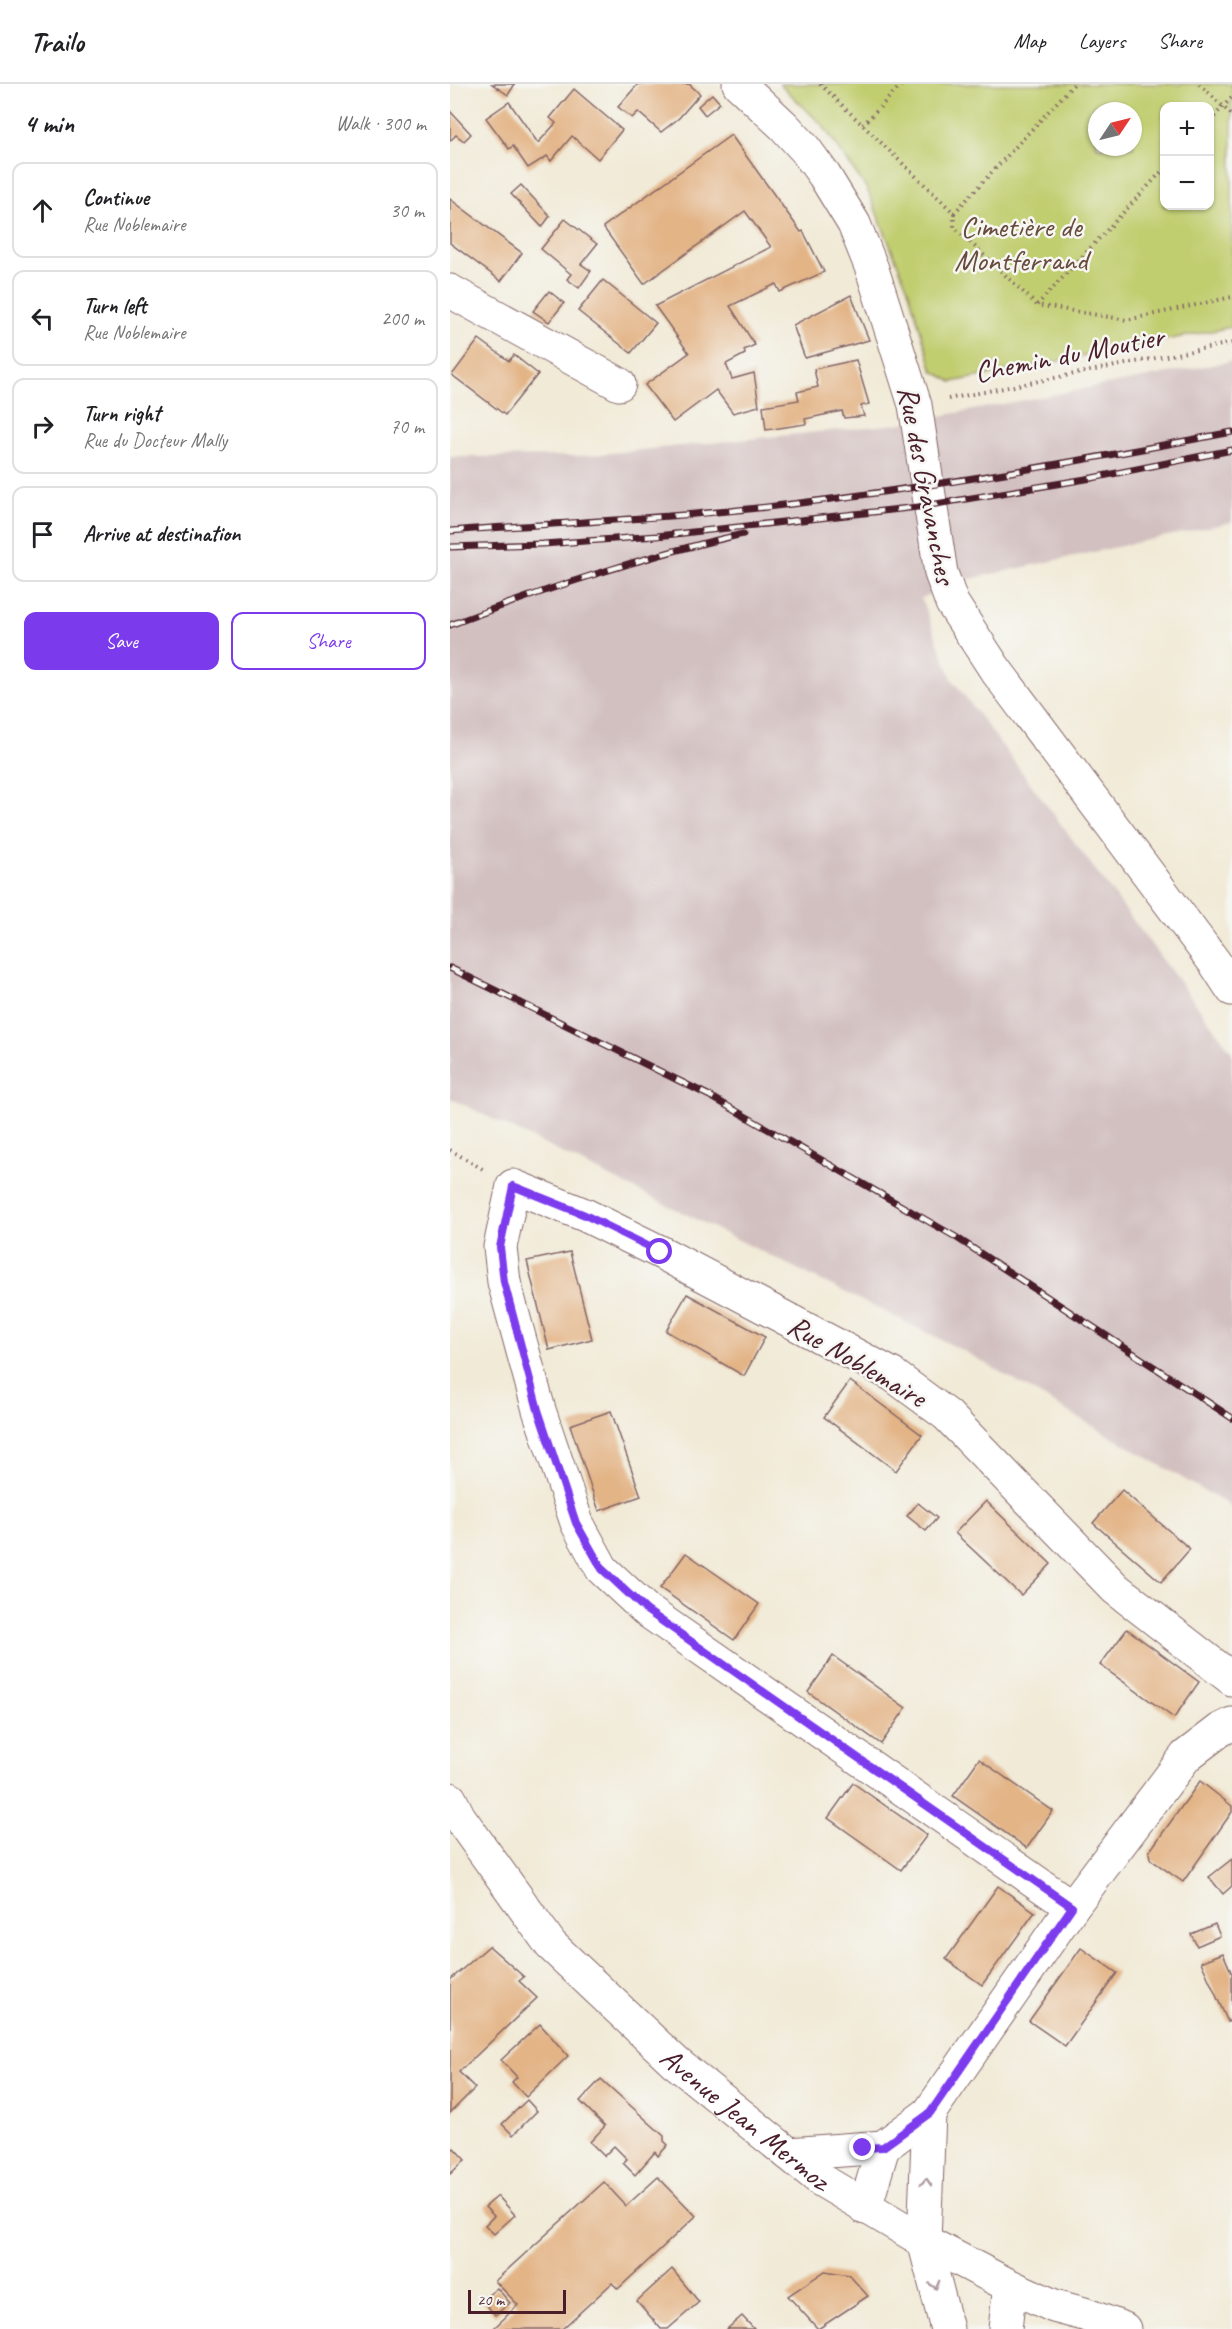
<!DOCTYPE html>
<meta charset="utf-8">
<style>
body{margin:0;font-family:Caveat,sans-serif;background:#f2f2f2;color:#202124}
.controls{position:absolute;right:18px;top:18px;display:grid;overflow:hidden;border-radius:12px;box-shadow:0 2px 4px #0004}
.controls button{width:54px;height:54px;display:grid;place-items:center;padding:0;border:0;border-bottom:2px solid #e0e0e0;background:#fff;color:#202124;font:30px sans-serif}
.compass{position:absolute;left:638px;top:18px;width:54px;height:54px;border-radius:50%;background:#fff;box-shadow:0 2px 4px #0004;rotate:55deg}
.scale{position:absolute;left:18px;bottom:15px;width:98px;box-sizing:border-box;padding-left:6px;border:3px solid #4a1f2b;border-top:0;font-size:16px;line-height:21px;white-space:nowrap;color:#4a1f2b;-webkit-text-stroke:4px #f6f6f2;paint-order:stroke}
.stop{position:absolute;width:18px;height:18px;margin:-14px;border:4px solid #7c3aed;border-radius:50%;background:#fff}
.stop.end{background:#7c3aed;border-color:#fff;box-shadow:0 2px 6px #0008}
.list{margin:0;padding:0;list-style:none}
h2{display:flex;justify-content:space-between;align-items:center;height:78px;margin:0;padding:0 24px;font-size:26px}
h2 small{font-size:20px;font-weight:400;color:#757577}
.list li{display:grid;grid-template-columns:39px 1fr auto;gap:18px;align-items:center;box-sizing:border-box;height:96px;margin:0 12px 12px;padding:0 12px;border:2px solid #e0e0e0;border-radius:12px}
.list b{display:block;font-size:22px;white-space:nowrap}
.list p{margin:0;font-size:20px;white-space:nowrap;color:#757577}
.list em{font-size:20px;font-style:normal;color:#757577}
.actions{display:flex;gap:12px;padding:18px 24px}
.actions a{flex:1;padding:14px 0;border:2px solid #7c3aed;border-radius:12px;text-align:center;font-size:21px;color:#7c3aed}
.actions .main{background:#7c3aed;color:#fff}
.icon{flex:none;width:33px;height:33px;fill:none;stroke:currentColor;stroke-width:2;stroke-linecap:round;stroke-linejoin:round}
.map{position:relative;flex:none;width:782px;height:2245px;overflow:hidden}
header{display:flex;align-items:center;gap:36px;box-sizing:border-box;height:84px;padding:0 30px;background:#fff;border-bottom:2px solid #e0e0e0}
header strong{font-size:28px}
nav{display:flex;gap:33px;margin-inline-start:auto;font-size:21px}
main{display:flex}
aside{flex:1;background:#fff}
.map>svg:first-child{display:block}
</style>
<header>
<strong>Trailo</strong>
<nav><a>Map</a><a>Layers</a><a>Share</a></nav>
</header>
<main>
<aside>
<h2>4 min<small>Walk · 300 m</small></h2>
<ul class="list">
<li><svg class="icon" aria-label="ahead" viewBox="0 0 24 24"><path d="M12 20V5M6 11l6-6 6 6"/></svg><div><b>Continue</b><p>Rue Noblemaire</p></div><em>30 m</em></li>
<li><svg class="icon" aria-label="left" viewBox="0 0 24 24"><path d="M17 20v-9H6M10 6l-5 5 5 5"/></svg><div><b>Turn left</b><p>Rue Noblemaire</p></div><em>200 m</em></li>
<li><svg class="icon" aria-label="right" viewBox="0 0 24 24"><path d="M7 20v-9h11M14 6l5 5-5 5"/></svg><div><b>Turn right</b><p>Rue du Docteur Mally</p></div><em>70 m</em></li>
<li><svg class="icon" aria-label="arrive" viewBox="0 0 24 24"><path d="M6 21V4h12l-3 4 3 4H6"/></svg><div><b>Arrive at destination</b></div></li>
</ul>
<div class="actions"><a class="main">Save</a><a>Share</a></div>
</aside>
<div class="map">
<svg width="782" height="2245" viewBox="0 0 782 2245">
<rect width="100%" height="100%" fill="#f6f6f2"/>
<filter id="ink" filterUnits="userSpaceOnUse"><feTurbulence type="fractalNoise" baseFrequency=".0167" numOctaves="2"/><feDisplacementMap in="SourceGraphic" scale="12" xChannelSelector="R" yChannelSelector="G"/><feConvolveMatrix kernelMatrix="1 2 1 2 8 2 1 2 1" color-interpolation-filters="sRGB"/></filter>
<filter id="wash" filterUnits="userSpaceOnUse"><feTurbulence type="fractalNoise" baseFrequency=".008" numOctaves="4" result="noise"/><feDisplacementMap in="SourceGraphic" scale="24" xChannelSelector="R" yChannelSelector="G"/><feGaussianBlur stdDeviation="1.35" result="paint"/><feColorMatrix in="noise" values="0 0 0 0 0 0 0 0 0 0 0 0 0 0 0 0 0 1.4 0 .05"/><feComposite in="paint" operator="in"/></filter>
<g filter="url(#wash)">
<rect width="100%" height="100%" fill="#f1ead7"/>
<!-- industrial -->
<polygon fill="#d2bfc0" points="782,277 782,438 519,495 471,514 502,595 782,968 782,1423 514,1267 0,1014 0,373 132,372 448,340"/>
<!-- green -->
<path fill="#c1ce70" stroke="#86764e" stroke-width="1.5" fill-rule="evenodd" d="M330,0H782V243L502,298L483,287L458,205L417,105L373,42ZM714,22H760V122H714ZM647,27H683V63H647Z"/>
<g id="blocks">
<!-- building -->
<g fill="#e3b486">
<polygon points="42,0 65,0 58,11"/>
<polygon points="188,0 239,0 250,10 229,34 211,48 188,28 182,34 168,23"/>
<polygon points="124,5 172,46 148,75 122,52 101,77 97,72 78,84 63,62 59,65 36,34 59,18 88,59 106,39 100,34"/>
<polygon points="262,10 270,19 255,31 248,22"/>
<polygon points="0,27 21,50 14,57 6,51 0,57"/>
<polygon points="281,51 351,148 353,147 374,188 330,208 326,200 280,222 305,261 294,266 295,270 276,280 282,295 304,289 309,322 283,329 266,306 223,338 195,301 239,269 205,222 321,163 295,127 194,200 153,143"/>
<polygon points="71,101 100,132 92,143 61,110"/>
<polygon points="0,115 72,169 51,197 0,159"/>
<polygon points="115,135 147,160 131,180 141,187 129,204 117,195 121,190 91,165"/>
<polygon points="153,196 206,239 181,269 128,227"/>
<polygon points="99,207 114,219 99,238 83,227"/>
<polygon points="401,211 419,256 355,274 343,241"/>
<polygon points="29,255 59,277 64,271 88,290 55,331 2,291"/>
<polygon points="406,276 419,320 411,322 414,332 394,334 392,327 355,335 356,340 316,346 313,322 349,316 347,308 368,303 364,285"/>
<polygon points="120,1168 142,1255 99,1266 77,1177"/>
<polygon points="237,1210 315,1253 294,1292 216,1247"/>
<polygon points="400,1297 472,1351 446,1387 374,1333"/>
<polygon points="161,1327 191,1412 149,1427 120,1341"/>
<polygon points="672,1406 740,1465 711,1498 643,1439"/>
<polygon points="536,1417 601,1480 571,1511 505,1449"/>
<polygon points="468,1419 487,1434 476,1447 457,1432"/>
<polygon points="236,1469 309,1520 284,1556 210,1504"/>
<polygon points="677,1545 749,1598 724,1634 650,1581"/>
<polygon points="383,1572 456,1624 431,1660 358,1608"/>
<polygon points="529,1675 603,1727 577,1764 503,1712"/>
<polygon points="750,1697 782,1722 782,1728 733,1798 700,1775 699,1768"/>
<polygon points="403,1699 477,1751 451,1786 378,1734"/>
<polygon points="782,1775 782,1802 773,1810 759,1793"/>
<polygon points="548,1802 585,1828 532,1901 496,1875"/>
<polygon points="765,1840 770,1852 747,1862 741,1850"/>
<polygon points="39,1862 74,1893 69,1897 87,1914 9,1988 25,2004 0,2029 0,1896"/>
<polygon points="631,1864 667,1889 615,1962 579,1937"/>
<polygon points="773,1869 782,1890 782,1935 778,1938 751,1878"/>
<polygon points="90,1940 118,1972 76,2013 62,1998 67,1993 51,1976"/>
<polygon points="151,1995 214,2052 214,2057 218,2061 208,2072 205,2068 185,2091 173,2079 177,2075 164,2062 154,2072 140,2058 155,2042 130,2017"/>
<polygon points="77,2016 87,2027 63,2051 52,2040"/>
<polygon points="4,2064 15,2076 0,2090 0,2068"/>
<polygon points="208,2093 246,2132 168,2205 162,2199 112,2245 43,2245 68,2221 45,2197 154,2098 176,2122"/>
<polygon points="48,2112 65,2131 44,2150 35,2141 44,2132 35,2123"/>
<polygon points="222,2185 249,2218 218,2245 211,2245 187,2217"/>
<polygon points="375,2187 399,2191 418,2212 368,2245 338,2212"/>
<polygon points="47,2204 60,2219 45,2231 32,2216"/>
<polygon points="292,2232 304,2245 277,2245"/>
</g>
</g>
</g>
<g filter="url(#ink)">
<use href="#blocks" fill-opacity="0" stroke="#846667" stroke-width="1.5"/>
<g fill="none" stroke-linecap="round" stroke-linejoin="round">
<defs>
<g id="minor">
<polyline points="289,0 334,42 355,65 374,91 404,140 422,185 465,321 491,489 502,519 545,585 765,879 782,905"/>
<polyline points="0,207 169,300"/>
<polyline points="622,1823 196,1526 152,1485 127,1439 89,1326 54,1198 50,1163 63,1102 135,1131 210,1168 443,1291 497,1331 666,1505 782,1595"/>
<polyline points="479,2029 474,2157 497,2245"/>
<polyline points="339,2070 433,2063"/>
<polyline points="415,2124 433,2063 479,2029 622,1823 736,1672 770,1646 782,1640"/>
<polyline points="555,2245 560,2202"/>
</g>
<g id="major">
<path id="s1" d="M0,1715L9,1733L101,1861L225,1978L371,2096L474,2157L560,2202L604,2222L634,2230L674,2245"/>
</g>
</defs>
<!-- minor casing -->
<use href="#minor" stroke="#846667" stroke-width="35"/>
<!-- major casing -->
<use href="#major" stroke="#846667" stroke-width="35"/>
<!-- path -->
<g stroke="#846667" stroke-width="4" stroke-dasharray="1.5 4.5" stroke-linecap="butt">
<polyline points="370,0 504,129 624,0"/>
<polyline points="749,0 782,31"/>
<polyline points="760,37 782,13"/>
<polyline points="413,41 452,0"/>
<polyline points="504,129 504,143 587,221 677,236 782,213"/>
<polyline points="587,221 714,85"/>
<polyline points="498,315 782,259"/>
<polyline points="0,1066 36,1087"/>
</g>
<!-- minor -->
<use href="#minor" stroke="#fff" stroke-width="33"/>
<!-- major -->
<use href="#major" stroke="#fff" stroke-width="33"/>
<defs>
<g id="rail">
<path d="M0,447C105,439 212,435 317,423C473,405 627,378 782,348"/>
<polyline points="0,463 93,460 207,452 468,423 642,394 782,366"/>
<path d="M0,541C96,505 193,472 293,450"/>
<polyline points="0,884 260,1012 504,1152 782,1334"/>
</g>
</defs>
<!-- rail casing -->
<use href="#rail" stroke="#4a1f2b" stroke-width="7"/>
<!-- rail -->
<use href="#rail" stroke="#f6f6f2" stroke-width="4.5" stroke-dasharray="14" stroke-linecap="butt"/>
</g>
<!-- one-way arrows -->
<defs><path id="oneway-chevron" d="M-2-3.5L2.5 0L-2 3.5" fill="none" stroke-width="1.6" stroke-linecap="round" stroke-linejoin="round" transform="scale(1.5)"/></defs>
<g stroke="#ae9aa0">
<use href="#oneway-chevron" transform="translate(476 2098) rotate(-87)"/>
<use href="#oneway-chevron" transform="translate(485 2201) rotate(75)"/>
</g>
</g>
<g fill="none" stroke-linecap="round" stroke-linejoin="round" filter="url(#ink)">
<!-- route -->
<polyline stroke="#7c3aed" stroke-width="8" points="210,1168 135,1131 63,1102 50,1163 54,1198 88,1326 126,1439 152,1485 196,1526 622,1823 480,2029 433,2063 413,2064"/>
</g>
<g text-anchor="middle" stroke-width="5" stroke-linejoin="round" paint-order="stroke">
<!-- park labels -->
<g font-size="30" fill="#684b3c" stroke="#f6f6f2">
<text x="571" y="152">Cimetière de<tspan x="571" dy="34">Montferrand</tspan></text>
</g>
<!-- street labels -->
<g font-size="30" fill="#4a1f2b" stroke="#f6f6f2">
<text transform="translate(619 270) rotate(-11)" y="10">Chemin du Moutier</text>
<text transform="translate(477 401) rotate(79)" y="10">Rue des Gravanches</text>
<text transform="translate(407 1277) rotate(30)" y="10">Rue Noblemaire</text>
<text dy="10" stroke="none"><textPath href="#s1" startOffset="438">Avenue Jean Mermoz</textPath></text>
</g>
</g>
</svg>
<div class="controls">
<button>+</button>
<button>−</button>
</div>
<svg class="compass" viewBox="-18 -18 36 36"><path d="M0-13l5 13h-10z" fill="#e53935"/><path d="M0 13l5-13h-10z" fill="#757577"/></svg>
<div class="scale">20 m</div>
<div class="stop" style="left:210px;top:1168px"></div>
<div class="stop end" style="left:413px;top:2064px"></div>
</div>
</main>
